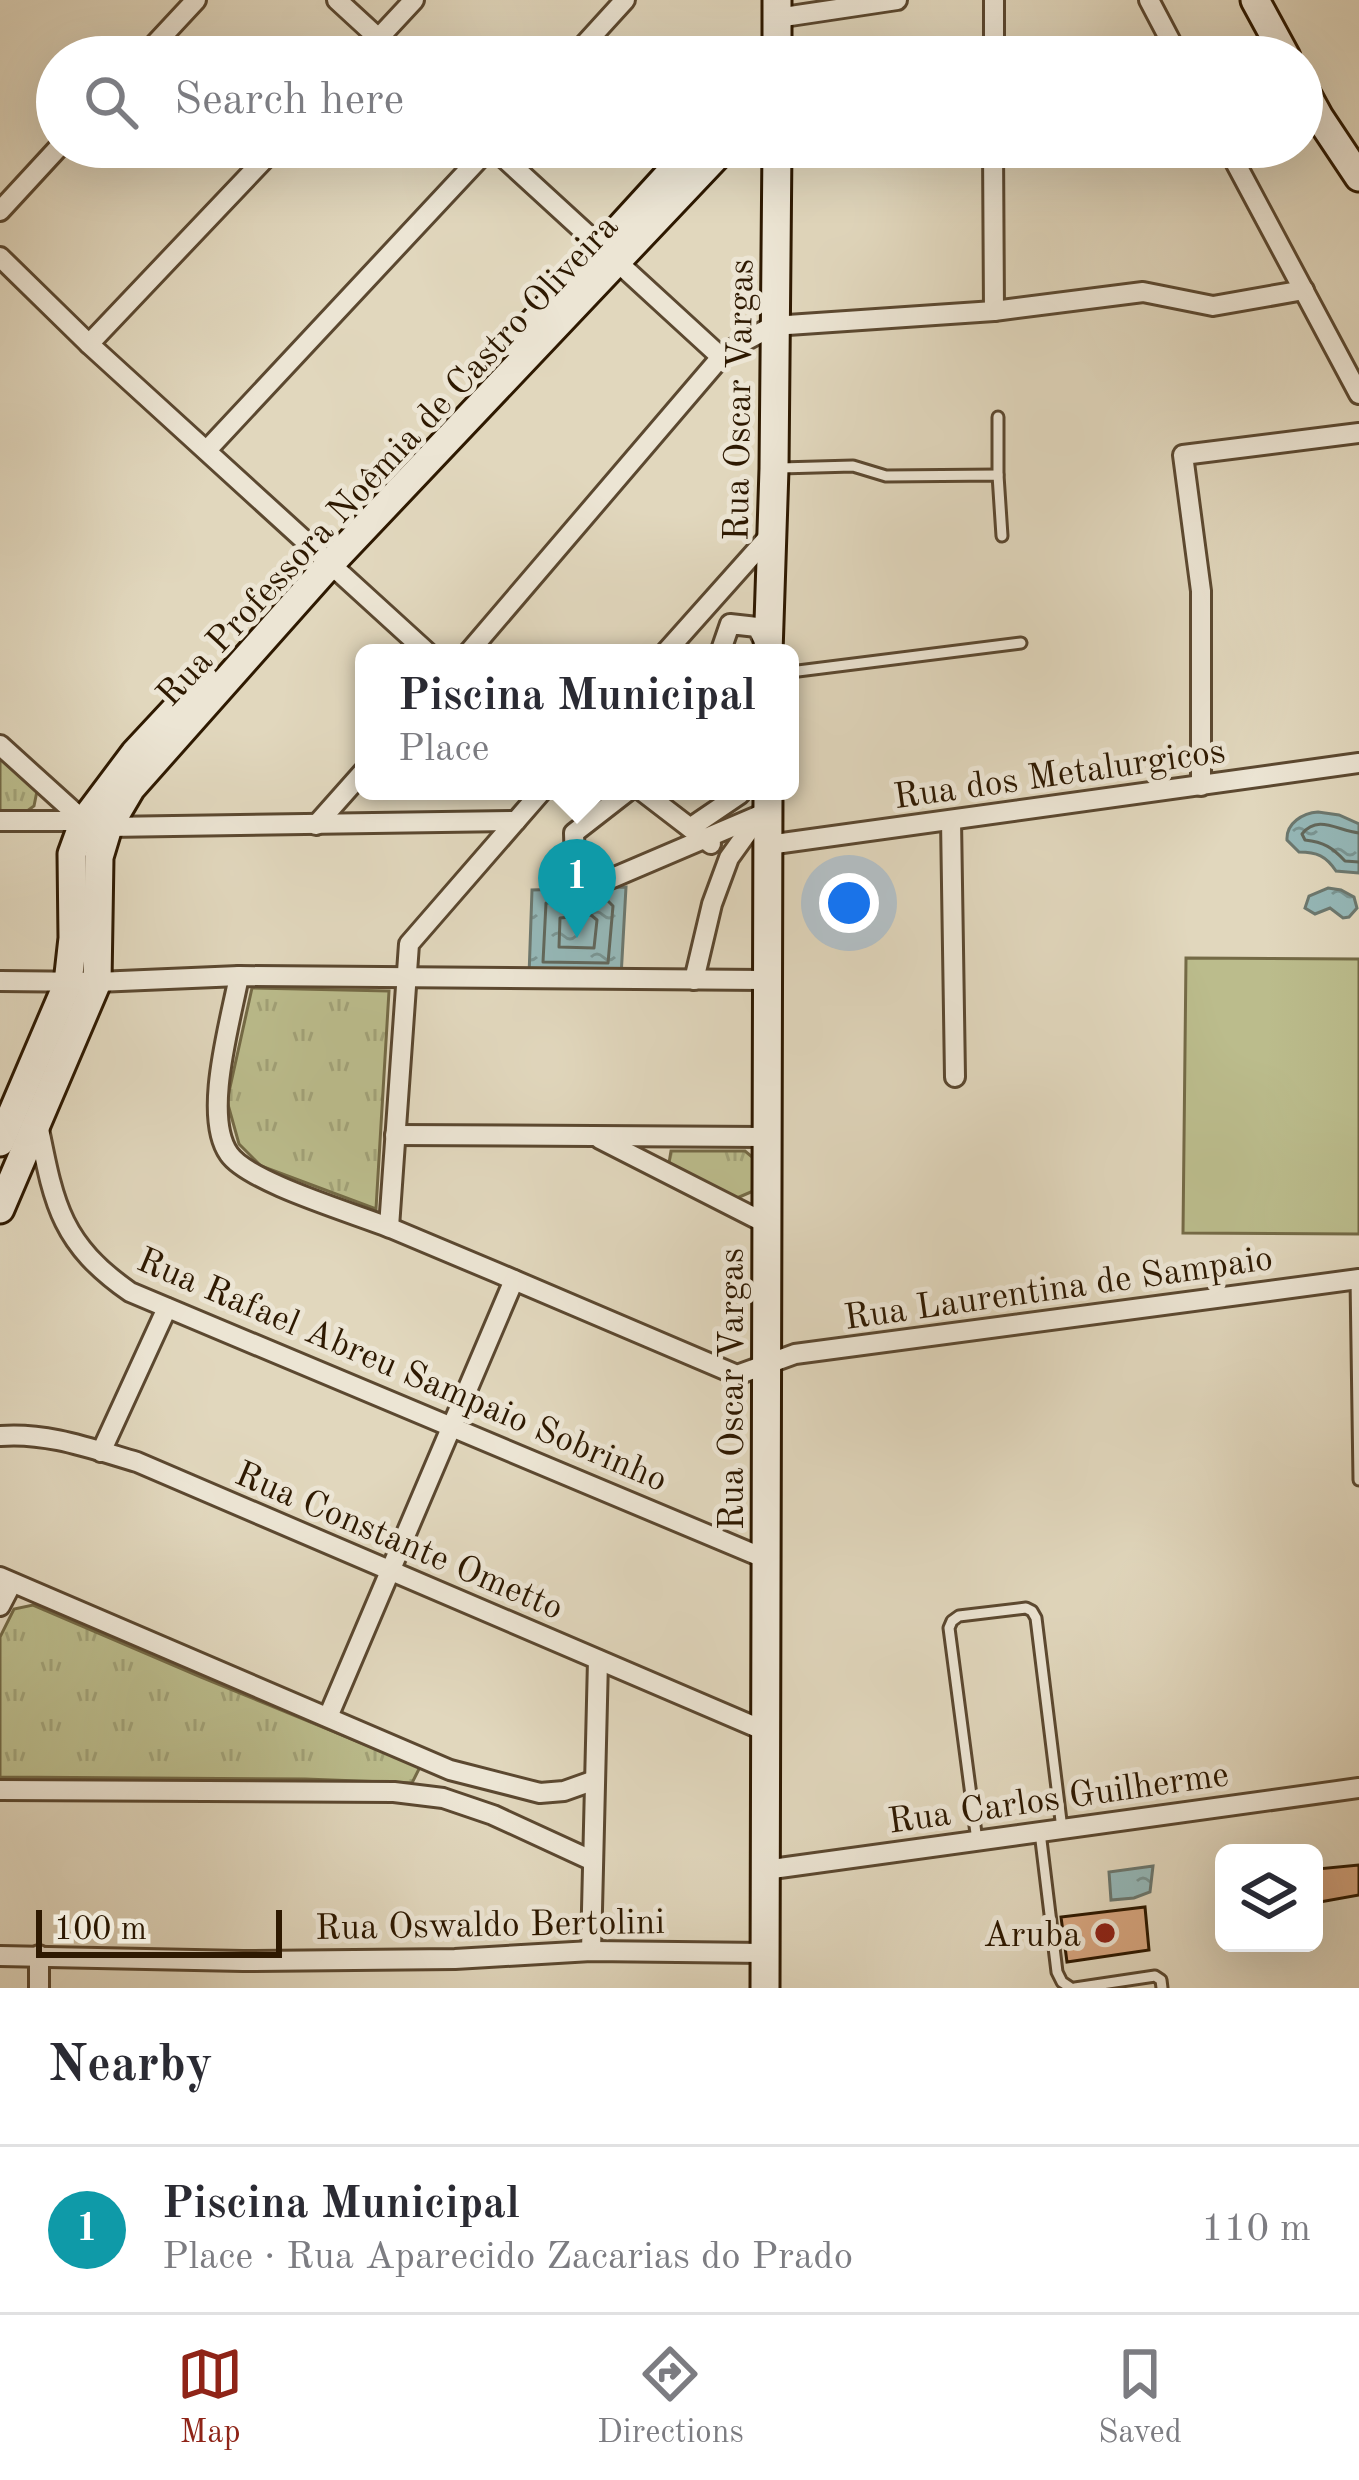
<!DOCTYPE html>
<meta charset="utf-8">
<style>
body{margin:0;font-family:"Old Standard TT",serif;background:#f2f2f3;color:#2b2b33}
.controls{position:absolute;right:36px;bottom:36px;display:grid;overflow:hidden;border-radius:18px;box-shadow:0 12px 48px #0002}
.controls button{width:108px;height:108px;display:grid;place-items:center;padding:0;border:0;border-bottom:3px solid #e1e1e2;background:#fff;color:#2b2b33;font:60px sans-serif}
.scale{position:absolute;left:36px;bottom:30px;width:246px;box-sizing:border-box;padding-left:12px;border:6px solid #2e1901;border-top:0;font-size:33px;line-height:42px;white-space:nowrap;color:#2e1901;-webkit-text-stroke:9px #ece5d4;paint-order:stroke}
.you{position:absolute;left:849px;top:903px;width:42px;height:42px;margin:-30px;border:9px solid #fff;border-radius:50%;background:#1a73e8;box-shadow:0 0 0 18px #1a73e833}
.badge{display:grid;place-items:center;width:78px;height:78px;border-radius:50%;background:#8f2418;color:#fff;font-size:39px;font-weight:700}
.pin{position:absolute;translate:-50% -99px;filter:drop-shadow(0 3px 6px #0008)}
.pin::after{content:'';position:absolute;top:63px;width:42px;height:36px;background:inherit;clip-path:polygon(0 0,100% 0,50% 100%)}
.popup{position:absolute;left:355px;top:644px;width:444px;height:156px;box-sizing:border-box;display:grid;place-content:center;border-radius:18px;background:#fff;filter:drop-shadow(0 3px 9px #0005);font-size:39px;white-space:nowrap;color:#7c7c81}
.popup b{font-size:45px;color:#2b2b33}
.popup::after{content:'';position:absolute;left:50%;top:100%;margin-left:-24px;border:24px solid transparent;border-top-color:#fff}
.list{margin:0;padding:0;list-style:none}
h2{display:flex;justify-content:space-between;align-items:center;height:156px;margin:0;padding:0 48px;font-size:51px}
h2 small{font-size:39px;font-weight:400;color:#7c7c81}
.list li{display:grid;grid-template-columns:78px 1fr auto;gap:36px;align-items:center;box-sizing:border-box;height:168px;padding:0 48px;border-top:3px solid #e1e1e2}
.list b{display:block;font-size:45px;white-space:nowrap}
.list p{margin:0;font-size:39px;white-space:nowrap;color:#7c7c81}
.list em{font-size:39px;font-style:normal;color:#7c7c81}
.icon{flex:none;width:66px;height:66px;fill:none;stroke:currentColor;stroke-width:2;stroke-linecap:round;stroke-linejoin:round}
.map{position:relative;flex:none;width:1359px;height:1988px;overflow:hidden}
.search{position:absolute;background:#fff;box-shadow:0 12px 48px #0002;left:36px;right:36px;top:36px;height:132px;display:flex;align-items:center;gap:30px;box-sizing:border-box;padding:0 42px;border-radius:66px;color:#7c7c81;font-size:45px}
.sheet{height:324px;background:#fff}
nav{display:flex;justify-content:space-around;align-items:center;box-sizing:border-box;height:168px;border-top:3px solid #e1e1e2;background:#fff;font-size:33px;color:#7c7c81}
nav a{display:grid;justify-items:center;gap:6px}
nav .on{color:#8f2418}
.map>svg:first-child{display:block}
</style>
<div class="map">
<svg width="1359" height="1988" viewBox="0 0 1359 1988">
<defs>
<pattern id="grass-tufts" width="24" height="20" patternUnits="userSpaceOnUse" patternTransform="scale(3)"><rect width="24" height="20" fill="#bbbc8c"/><path d="M3 7l-1-3M5 7V3M7 7l1-3M15 17l-1-3M17 17v-4M19 17l1-3" fill="none" stroke="#a1a177"/></pattern>
<pattern id="water-ripples" width="26" height="14" patternUnits="userSpaceOnUse" patternTransform="scale(3)"><rect width="26" height="14" fill="#95b8b8"/><path d="M2 4q2-2 4 0t4 0M15 11q2-2 4 0t4 0" fill="none" stroke="#7a9593"/></pattern>
</defs>
<rect width="100%" height="100%" fill="#e1d7bd"/>
<filter id="stains"><feTurbulence type="fractalNoise" baseFrequency=".00167" numOctaves="4"/><feColorMatrix values="0 0 0 0 .2 0 0 0 0 .09 0 0 0 0 .02 0 0 0 .5 -.17"/></filter>
<radialGradient id="worn" r=".72"><stop offset=".6" stop-color="#630" stop-opacity="0"/><stop offset="1" stop-color="#630" stop-opacity=".3"/></radialGradient>
<!-- grass -->
<g fill="url(#grass-tufts)" stroke="#746a46" stroke-width="3">
<polygon points="0,755 37,791 34,806 23,814 0,813"/>
<polygon points="252,988 389,991 376,1209 261,1166 239,1144 227,1101"/>
<polygon points="671,1151 745,1151 757,1161 758,1189 737,1198 669,1163"/>
<polygon points="33,1605 201,1677 420,1767 412,1783 305,1779 0,1777 0,1637 14,1609"/>
</g>
<!-- garden -->
<polygon fill="#bbbc8c" stroke="#746a46" stroke-width="3" points="1186,958 1359,959 1359,1234 1183,1233"/>
<!-- water -->
<g fill="url(#water-ripples)" stroke="#6c786f" stroke-width="3">
<path d="M1318,812L1339,815L1359,824V873L1336,871C1326,856 1317,852 1299,852L1287,840C1286,823 1303,813 1318,812Z"/>
<polygon points="626,887 621,977 529,976 532,890"/>
<polygon points="1328,888 1341,890 1354,897 1357,908 1349,917 1343,918 1330,908 1315,914 1305,908 1309,896"/>
<polygon points="1153,1866 1150,1892 1134,1898 1111,1900 1109,1872"/>
</g>
<g fill="none" stroke-linecap="round" stroke-linejoin="round">
<!-- shore -->
<g stroke="#62685c" stroke-width="3">
<path d="M1359,833C1338,831 1318,814 1302,834L1305,840C1324,842 1333,848 1345,861L1359,862"/>
<polygon points="607,900 613,906 608,963 543,962 546,903"/>
<polygon points="591,915 597,920 594,948 559,947 560,918"/>
</g>
</g>
<!-- building -->
<g fill="#d7a680" stroke="#2e1901" stroke-width="3">
<polygon points="1359,1865 1359,1895 1320,1902 1317,1869"/>
<polygon points="1145,1907 1149,1950 1067,1962 1061,1917"/>
</g>
<g fill="none" stroke-linecap="round" stroke-linejoin="round">
<defs>
<g id="lane">
<polyline points="780,468 853,466 886,476 998,475 1002,536"/>
<polyline points="998,475 998,417"/>
<polyline points="790,672 1021,643"/>
<polyline points="1356,1279 1359,1480"/>
<polyline points="1040,1832 1057,1972 1062,1982 1071,1988"/>
<polyline points="977,1841 949,1628 952,1621 959,1616 1026,1608 1032,1611 1036,1618 1062,1829"/>
<polyline points="1075,1988 1155,1976 1161,1980 1162,1988"/>
</g>
<g id="street">
<polyline points="337,0 399,57"/>
<polyline points="1149,0 1179,57"/>
<polyline points="777,18 897,0"/>
<polyline points="143,57 196,0"/>
<polyline points="361,57 414,0"/>
<polyline points="573,57 625,0"/>
<polyline points="994,57 994,0"/>
<polyline points="492,147 721,357"/>
<polyline points="993,147 994,311"/>
<polyline points="1227,147 1359,394"/>
<polyline points="993,157 1058,147"/>
<polyline points="0,211 59,147"/>
<polyline points="0,257 89,344 428,653"/>
<polyline points="89,344 276,147"/>
<polyline points="207,450 490,147"/>
<polyline points="468,653 721,357 741,343 773,326 994,311 1143,292 1213,306 1304,290"/>
<polyline points="665,653 772,533"/>
<polyline points="720,653 730,624 757,627 765,643"/>
<polyline points="0,745 84,821"/>
<polyline points="1201,786 1201,591 1183,455 1359,433"/>
<polyline points="628,791 574,833 575,866 610,879 760,815"/>
<polyline points="642,791 711,844"/>
<polyline points="951,820 955,1077"/>
<polyline points="0,821 84,821 108,827 516,821"/>
<polyline points="316,825 364,771"/>
<polyline points="690,828 740,794 739,791"/>
<polyline points="768,845 1359,763"/>
<path d="M239,976C231,1020 202,1116 229,1154C249,1183 357,1214 393,1229C508,1277 623,1326 737,1375L795,1354L1359,1279"/>
<polyline points="694,980 712,904 729,858 757,819"/>
<polyline points="0,981 97,982 239,976 767,980"/>
<path d="M38,1124C54,1204 60,1243 130,1292L766,1559"/>
<polyline points="395,1135 767,1137"/>
<polyline points="600,1139 767,1224"/>
<polyline points="389,1227 409,944 542,791"/>
<path d="M0,1436C47,1432 92,1449 137,1462L765,1731"/>
<polyline points="101,1452 167,1308"/>
<polyline points="0,1577 450,1770 540,1793 564,1791 595,1780"/>
<polyline points="0,1606 12,1583"/>
<polyline points="328,1717 514,1280"/>
<polyline points="0,1790 394,1792 443,1798 493,1815 593,1861"/>
<polyline points="765,1870 1359,1788"/>
<polyline points="591,1951 598,1660"/>
<polyline points="0,1956 243,1961 455,1959 591,1951 765,1953"/>
<polyline points="39,1988 39,1955"/>
</g>
<g id="secondary">
<polyline points="777,0 777,57"/>
<polyline points="1255,0 1286,57"/>
<polyline points="1302,86 1319,117 1359,177"/>
<polyline points="515,343 694,147"/>
<polyline points="768,653 774,469 777,147"/>
<polyline points="0,1142 68,983 73,938 72,854 84,821 135,753 204,679"/>
<polyline points="0,1209 97,982 99,857 108,827 131,788 329,565 725,147"/>
<polyline points="765,1988 768,791"/>
</g>
</defs>
<!-- lane casing -->
<use href="#lane" stroke="#5b4830" stroke-width="15"/>
<!-- street casing -->
<use href="#street" stroke="#5b4830" stroke-width="24"/>
<!-- secondary casing -->
<use href="#secondary" stroke="#2e1901" stroke-width="33"/>
<!-- lane -->
<use href="#lane" stroke="#ece5d4" stroke-width="9"/>
<!-- street -->
<use href="#street" stroke="#ece5d4" stroke-width="18"/>
<!-- secondary -->
<use href="#secondary" stroke="#ece5d4" stroke-width="27"/>
</g>
<!-- markers -->
<circle fill="#8f2418" stroke="#ece5d4" stroke-width="4.5" cx="1105" cy="1933" r="12"/>
<g text-anchor="middle" stroke-width="10" stroke-linejoin="round" paint-order="stroke">
<!-- street labels -->
<g font-size="36" fill="#2e1901" stroke="#ece5d4">
<text transform="translate(737 400) rotate(-89)" y="13">Rua Oscar Vargas</text>
<text transform="translate(386 459) rotate(-47)" y="13">Rua Professora Noêmia de Castro Oliveira</text>
<text transform="translate(1059 772) rotate(-8)" y="13">Rua dos Metalurgicos</text>
<text transform="translate(1058 1286) rotate(-8)" y="13">Rua Laurentina de Sampaio</text>
<text transform="translate(403 1368) rotate(23)" y="13">Rua Rafael Abreu Sampaio Sobrinho</text>
<text transform="translate(730 1389) rotate(-90)" y="13">Rua Oscar Vargas</text>
<text transform="translate(400 1539) rotate(23)" y="13">Rua Constante Ometto</text>
<text transform="translate(1058 1796) rotate(-8)" y="13">Rua Carlos Guilherme</text>
<text transform="translate(490 1923) rotate(-1)" y="13">Rua Oswaldo Bertolini</text>
</g>
<!-- poi labels -->
<g font-size="36" fill="#2e1901" stroke="#ece5d4" text-anchor="end">
<text x="1081" y="1946">Aruba</text>
</g>
</g>
<rect width="100%" height="100%" filter="url(#stains)"/>
<rect width="100%" height="100%" fill="url(#worn)"/>
</svg>
<div class="controls">
<button><svg class="icon" aria-label="layers" viewBox="0 0 24 24"><path d="M12 4l9 5-9 5-9-5zM3 14l9 5 9-5"/></svg></button>
</div>
<div class="scale">100 m</div>
<div class="you"></div>
<div class="pin badge" style="left:577px;top:938px;background:#0f9aa8">1</div>
<div class="popup"><b>Piscina Municipal</b>Place</div>
<div class="search"><svg class="icon" aria-label="search" viewBox="0 0 24 24"><circle cx="10" cy="10" r="6"/><path d="M15 15l6 6"/></svg>Search here</div>
</div>
<section class="sheet">
<h2>Nearby<small></small></h2>
<ul class="list">
<li><span class="badge" style="background:#0f9aa8">1</span><div><b>Piscina Municipal</b><p>Place · Rua Aparecido Zacarias do Prado</p></div><em>110 m</em></li>
</ul>
</section>
<nav>
<a class="on"><svg class="icon" aria-label="map" viewBox="0 0 24 24"><path d="M3 6l6-2 6 2 6-2v14l-6 2-6-2-6 2zM9 4v14M15 6v14"/></svg>Map</a>
<a><svg class="icon" aria-label="directions" viewBox="0 0 24 24"><path d="M12 3l9 9-9 9-9-9zM9 14v-3h6M13 9l2 2-2 2"/></svg>Directions</a>
<a><svg class="icon" aria-label="saved" viewBox="0 0 24 24"><path d="M7 4h10v16l-5-4-5 4z"/></svg>Saved</a>
</nav>
